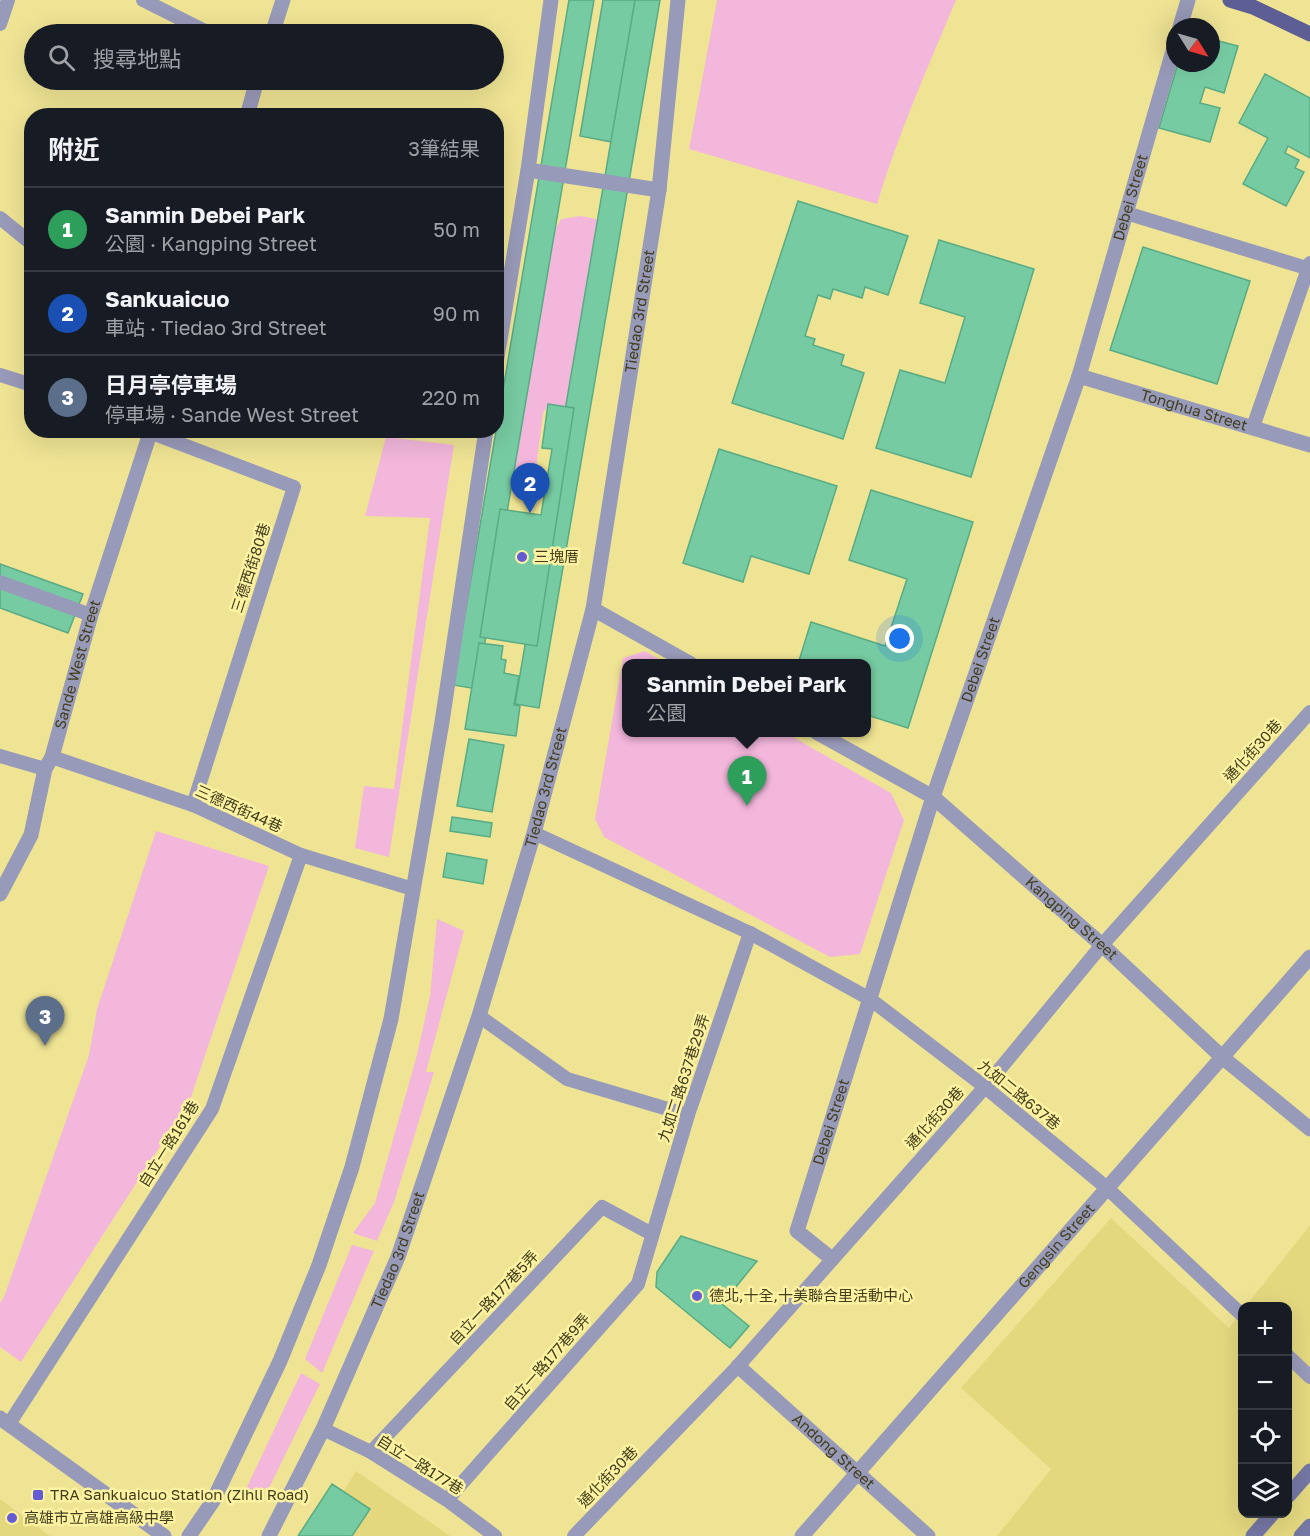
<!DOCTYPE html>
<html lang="zh-TW">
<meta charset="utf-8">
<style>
body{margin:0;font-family:"Golos Text","Noto Sans TC",sans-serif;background:#242831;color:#f1f3f6}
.controls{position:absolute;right:18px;bottom:18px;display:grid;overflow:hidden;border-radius:12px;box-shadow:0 6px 24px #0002}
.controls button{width:54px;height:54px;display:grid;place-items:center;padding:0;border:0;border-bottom:2px solid #363941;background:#171b24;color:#f1f3f6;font:30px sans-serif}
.compass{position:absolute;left:1166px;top:18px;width:54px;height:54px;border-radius:50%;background:#171b24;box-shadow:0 6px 24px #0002;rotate:127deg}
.you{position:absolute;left:900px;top:639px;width:21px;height:21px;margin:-15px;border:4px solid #fff;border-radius:50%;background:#1a73e8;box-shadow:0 0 0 9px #1a73e833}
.badge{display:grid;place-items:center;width:39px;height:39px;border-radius:50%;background:#635cd5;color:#fff;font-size:20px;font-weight:700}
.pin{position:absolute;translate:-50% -50px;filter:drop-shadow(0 2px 3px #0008)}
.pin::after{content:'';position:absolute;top:32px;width:21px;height:18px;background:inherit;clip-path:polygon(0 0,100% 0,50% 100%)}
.popup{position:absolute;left:622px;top:659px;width:249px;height:78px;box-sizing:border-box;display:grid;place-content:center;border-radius:12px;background:#171b24;filter:drop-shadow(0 2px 4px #0005);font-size:20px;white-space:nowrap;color:#9ea1a6}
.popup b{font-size:22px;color:#f1f3f6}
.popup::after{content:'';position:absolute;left:50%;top:100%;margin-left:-12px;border:12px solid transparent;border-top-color:#171b24}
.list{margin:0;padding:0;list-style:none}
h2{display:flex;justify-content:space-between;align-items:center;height:78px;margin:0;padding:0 24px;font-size:26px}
h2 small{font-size:20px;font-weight:400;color:#9ea1a6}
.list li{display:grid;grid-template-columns:39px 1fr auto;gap:18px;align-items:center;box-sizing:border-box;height:84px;padding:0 24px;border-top:2px solid #363941}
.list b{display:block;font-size:22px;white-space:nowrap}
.list p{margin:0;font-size:20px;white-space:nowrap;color:#9ea1a6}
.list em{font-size:20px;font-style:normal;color:#9ea1a6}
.icon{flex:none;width:33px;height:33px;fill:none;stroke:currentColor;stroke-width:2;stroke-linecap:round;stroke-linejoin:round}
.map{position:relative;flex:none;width:1310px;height:1536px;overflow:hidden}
.search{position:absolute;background:#171b24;box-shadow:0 6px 24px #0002;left:24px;top:24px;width:480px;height:66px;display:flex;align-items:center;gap:15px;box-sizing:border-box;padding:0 21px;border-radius:33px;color:#9ea1a6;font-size:22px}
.panel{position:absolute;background:#171b24;box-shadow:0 6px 24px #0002;left:24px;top:108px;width:480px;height:330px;border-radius:24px}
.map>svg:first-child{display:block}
</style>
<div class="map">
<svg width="1310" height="1536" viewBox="0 0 1310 1536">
<rect width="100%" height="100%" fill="#efe494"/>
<!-- built -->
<g fill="#e4d87f">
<polygon points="1111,1218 1229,1328 1242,1311 1242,1514 1288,1514 1288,1306 1246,1306 1310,1225 1310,1536 997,1536 1051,1469 961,1388"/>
<polygon points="356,1471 450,1536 316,1536"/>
<polygon points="0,1499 50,1536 0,1536"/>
</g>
<!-- green -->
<g fill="#f4b7dc">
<path d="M717,0H956C928,67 898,134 877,204L689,149Z"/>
<polygon points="581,216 611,222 574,408 549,404 543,413 533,493 504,489 541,255 561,219"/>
<polygon points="386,437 454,445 389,857 355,848 364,786 394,789 430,518 365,516"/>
<polygon points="645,651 666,663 627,664 627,732 786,733 891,793 904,820 860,954 830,957 604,837 595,819 623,658"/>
<polygon points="156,831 269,866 190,1100 21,1362 0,1347 0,1303 4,1297 89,1055 97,1009"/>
<polygon points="437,919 464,931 426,1072 434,1072 394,1202 377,1241 353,1233 375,1203 417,1055 430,996"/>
<polygon points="352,1245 374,1251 322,1373 305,1359"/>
<polygon points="301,1373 320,1384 269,1488 245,1491"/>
</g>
<!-- building -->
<g fill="#77cba2" stroke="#58ab84" stroke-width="1.5">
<polygon points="569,0 594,0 477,689 453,685"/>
<polygon points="603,0 636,0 612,142 580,136"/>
<polygon points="635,0 660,0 539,708 515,704"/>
<polygon points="1211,39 1238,46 1224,93 1205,87 1200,103 1220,108 1210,142 1159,128 1178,63 1211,63"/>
<polygon points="1265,74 1310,98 1310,158 1288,146 1285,153 1299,160 1295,168 1304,172 1286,206 1243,184 1268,138 1239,123"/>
<polygon points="798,201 908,236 888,295 865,287 862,298 833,289 830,299 818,295 805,336 815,339 813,345 844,355 841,365 864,373 843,439 732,403"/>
<polygon points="939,240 1034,269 971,477 876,448 900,370 945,383 965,317 920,303"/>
<polygon points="1143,247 1250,281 1217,384 1110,350"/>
<polygon points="548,404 574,408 537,646 480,637 500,509 541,515 552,449 542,448"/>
<polygon points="719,449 837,486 809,574 751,556 743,582 683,563"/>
<polygon points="871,490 973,522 908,728 867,715 867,664 798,664 811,622 885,646 907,579 849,560"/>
<polygon points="0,564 83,594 68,633 0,608"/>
<polygon points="479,643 503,646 501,659 506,660 504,673 519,676 514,705 520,706 516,736 465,729"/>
<polygon points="469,739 504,745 492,812 457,806"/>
<polygon points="452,817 492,823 490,837 450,831"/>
<polygon points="447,853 487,860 483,884 443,877"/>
<polygon points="681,1236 757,1261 722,1304 749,1326 730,1348 656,1287 657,1272"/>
<polygon points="332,1484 370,1509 352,1536 298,1536"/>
</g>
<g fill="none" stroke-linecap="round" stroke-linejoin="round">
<!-- lane -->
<g stroke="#989ab9" stroke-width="14">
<polyline points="143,0 211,34"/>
<polyline points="0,24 8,0"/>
<polyline points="1126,213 1310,269"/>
<polyline points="0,218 32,244"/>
<polyline points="0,375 32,385"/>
<polyline points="1253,427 1310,263"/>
<polyline points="144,430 294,487 193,805"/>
<polyline points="0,582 91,615"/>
<polyline points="0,756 45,769"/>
<polyline points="52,757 193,805 301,855 413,889"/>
<polyline points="534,833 750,933 870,999 985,1087 1107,1188 1242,1315"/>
<polyline points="479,1016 567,1079 688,1115"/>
<polyline points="1288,1356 1310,1377"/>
<polyline points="9,1424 212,1109 301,855"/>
<polyline points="323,1429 371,1452 447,1500 495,1536"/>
<polyline points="371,1452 602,1207 652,1234"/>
<polyline points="447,1500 638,1284 688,1115 750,933"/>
<polyline points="574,1536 738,1366 985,1087 1102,945 1310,712"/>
</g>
<!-- street -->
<g stroke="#989ab9" stroke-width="15">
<polyline points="1180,27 1188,0"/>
<polyline points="272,34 283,0"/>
<polyline points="247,116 257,80"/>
<polyline points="528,170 659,190"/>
<polyline points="496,364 528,170 551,0"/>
<path id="s1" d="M1079,376L1310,445"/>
<polyline points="593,609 691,664"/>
<path id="s2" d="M816,732L933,797L1102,945L1222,1057L1310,1129"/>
<path id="s3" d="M0,894L31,835L45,769L52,757L91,615L151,430"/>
<path id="s4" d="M832,1259L797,1231L933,797L1079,376L1175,44"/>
<path id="s5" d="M738,1366L928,1536"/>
<polyline points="0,1418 164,1536"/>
<polyline points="189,1536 213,1501 280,1361 319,1265 352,1167 391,1019 442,722 486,430"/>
<path id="s6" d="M269,1536L323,1429L398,1257L479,1016L534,833L593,609L659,190L678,0"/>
<path id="s7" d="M802,1536L1310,957"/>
</g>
<!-- secondary -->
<g stroke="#7577a4" stroke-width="15">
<polyline points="1288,1496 1310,1471"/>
<polyline points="1253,1536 1272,1514"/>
<polyline points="1301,1536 1310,1526"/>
</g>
<!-- primary -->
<polyline stroke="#5c5e94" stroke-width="15" points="1230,0 1253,7 1310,34"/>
</g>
<!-- markers -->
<g fill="#635cd5" stroke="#fcf2a1" stroke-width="2">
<circle cx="522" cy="557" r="6"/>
<circle cx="697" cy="1296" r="6"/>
<rect x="32" y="1489" width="12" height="12" rx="3"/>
<circle cx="12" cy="1518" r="6"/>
</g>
<g text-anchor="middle" stroke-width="5" stroke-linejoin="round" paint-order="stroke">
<!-- street labels -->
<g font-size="15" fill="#423e1d" stroke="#fcf2a1">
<text dy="5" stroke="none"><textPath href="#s4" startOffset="1131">Debei Street</textPath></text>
<text dy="5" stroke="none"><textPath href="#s6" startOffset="1286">Tiedao 3rd Street</textPath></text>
<text dy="5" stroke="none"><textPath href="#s1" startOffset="120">Tonghua Street</textPath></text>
<text transform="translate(251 568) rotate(-72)" y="5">三德西街80巷</text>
<text dy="5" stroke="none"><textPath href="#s4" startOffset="645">Debei Street</textPath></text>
<text dy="5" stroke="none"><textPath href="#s3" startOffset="244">Sande West Street</textPath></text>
<text transform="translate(1253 751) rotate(-48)" y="5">通化街30巷</text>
<text dy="5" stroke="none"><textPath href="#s6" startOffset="800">Tiedao 3rd Street</textPath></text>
<text transform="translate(239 809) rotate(24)" y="5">三德西街44巷</text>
<text dy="5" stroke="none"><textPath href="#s2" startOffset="318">Kangping Street</textPath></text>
<text transform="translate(684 1078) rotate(-72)" y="5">九如二路637巷29弄</text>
<text transform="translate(1019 1095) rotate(39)" y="5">九如二路637巷</text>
<text transform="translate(935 1118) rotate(-48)" y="5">通化街30巷</text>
<text dy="5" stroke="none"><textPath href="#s4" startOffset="159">Debei Street</textPath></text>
<text transform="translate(169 1144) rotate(-58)" y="5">自立一路161巷</text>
<text dy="5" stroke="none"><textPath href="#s7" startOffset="386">Gengsin Street</textPath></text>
<text dy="5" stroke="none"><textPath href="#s6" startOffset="314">Tiedao 3rd Street</textPath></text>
<text transform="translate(494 1298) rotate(-47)" y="5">自立一路177巷5弄</text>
<text transform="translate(547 1362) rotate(-49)" y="5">自立一路177巷9弄</text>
<text dy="5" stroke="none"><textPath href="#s5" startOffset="128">Andong Street</textPath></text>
<text transform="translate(420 1465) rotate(32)" y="5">自立一路177巷</text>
<text transform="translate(608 1477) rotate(-46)" y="5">通化街30巷</text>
</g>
<!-- poi labels -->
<g font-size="15" fill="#423e1d" stroke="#fcf2a1" text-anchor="start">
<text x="534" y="562">三塊厝</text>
<text x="709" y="1301">德北,十全,十美聯合里活動中心</text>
<text x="50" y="1500">TRA Sankuaicuo Station (Zihli Road)</text>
<text x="24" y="1523">高雄市立高雄高級中學</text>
</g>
</g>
</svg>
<div class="controls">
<button>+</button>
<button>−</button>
<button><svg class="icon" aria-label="locate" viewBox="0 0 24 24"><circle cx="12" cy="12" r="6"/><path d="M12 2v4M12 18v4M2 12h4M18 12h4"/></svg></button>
<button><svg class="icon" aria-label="layers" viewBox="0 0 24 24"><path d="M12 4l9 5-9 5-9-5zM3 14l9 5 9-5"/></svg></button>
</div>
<svg class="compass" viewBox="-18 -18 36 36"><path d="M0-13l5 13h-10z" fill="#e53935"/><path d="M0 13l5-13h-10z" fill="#9ea1a6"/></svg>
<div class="you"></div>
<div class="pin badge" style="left:747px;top:806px;background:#2e9e5b">1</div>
<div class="popup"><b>Sanmin Debei Park</b>公園</div>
<div class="pin badge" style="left:530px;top:513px;background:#1a4fb4">2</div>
<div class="pin badge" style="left:45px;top:1046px;background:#5c6f8a">3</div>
<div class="search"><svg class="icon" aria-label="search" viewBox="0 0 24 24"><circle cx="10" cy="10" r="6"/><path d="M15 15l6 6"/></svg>搜尋地點</div>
<section class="panel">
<h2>附近<small>3筆結果</small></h2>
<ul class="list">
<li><span class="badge" style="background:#2e9e5b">1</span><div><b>Sanmin Debei Park</b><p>公園 · Kangping Street</p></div><em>50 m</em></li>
<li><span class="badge" style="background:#1a4fb4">2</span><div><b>Sankuaicuo</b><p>車站 · Tiedao 3rd Street</p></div><em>90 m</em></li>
<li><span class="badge" style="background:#5c6f8a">3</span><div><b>日月亭停車場</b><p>停車場 · Sande West Street</p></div><em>220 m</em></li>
</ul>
</section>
</div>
